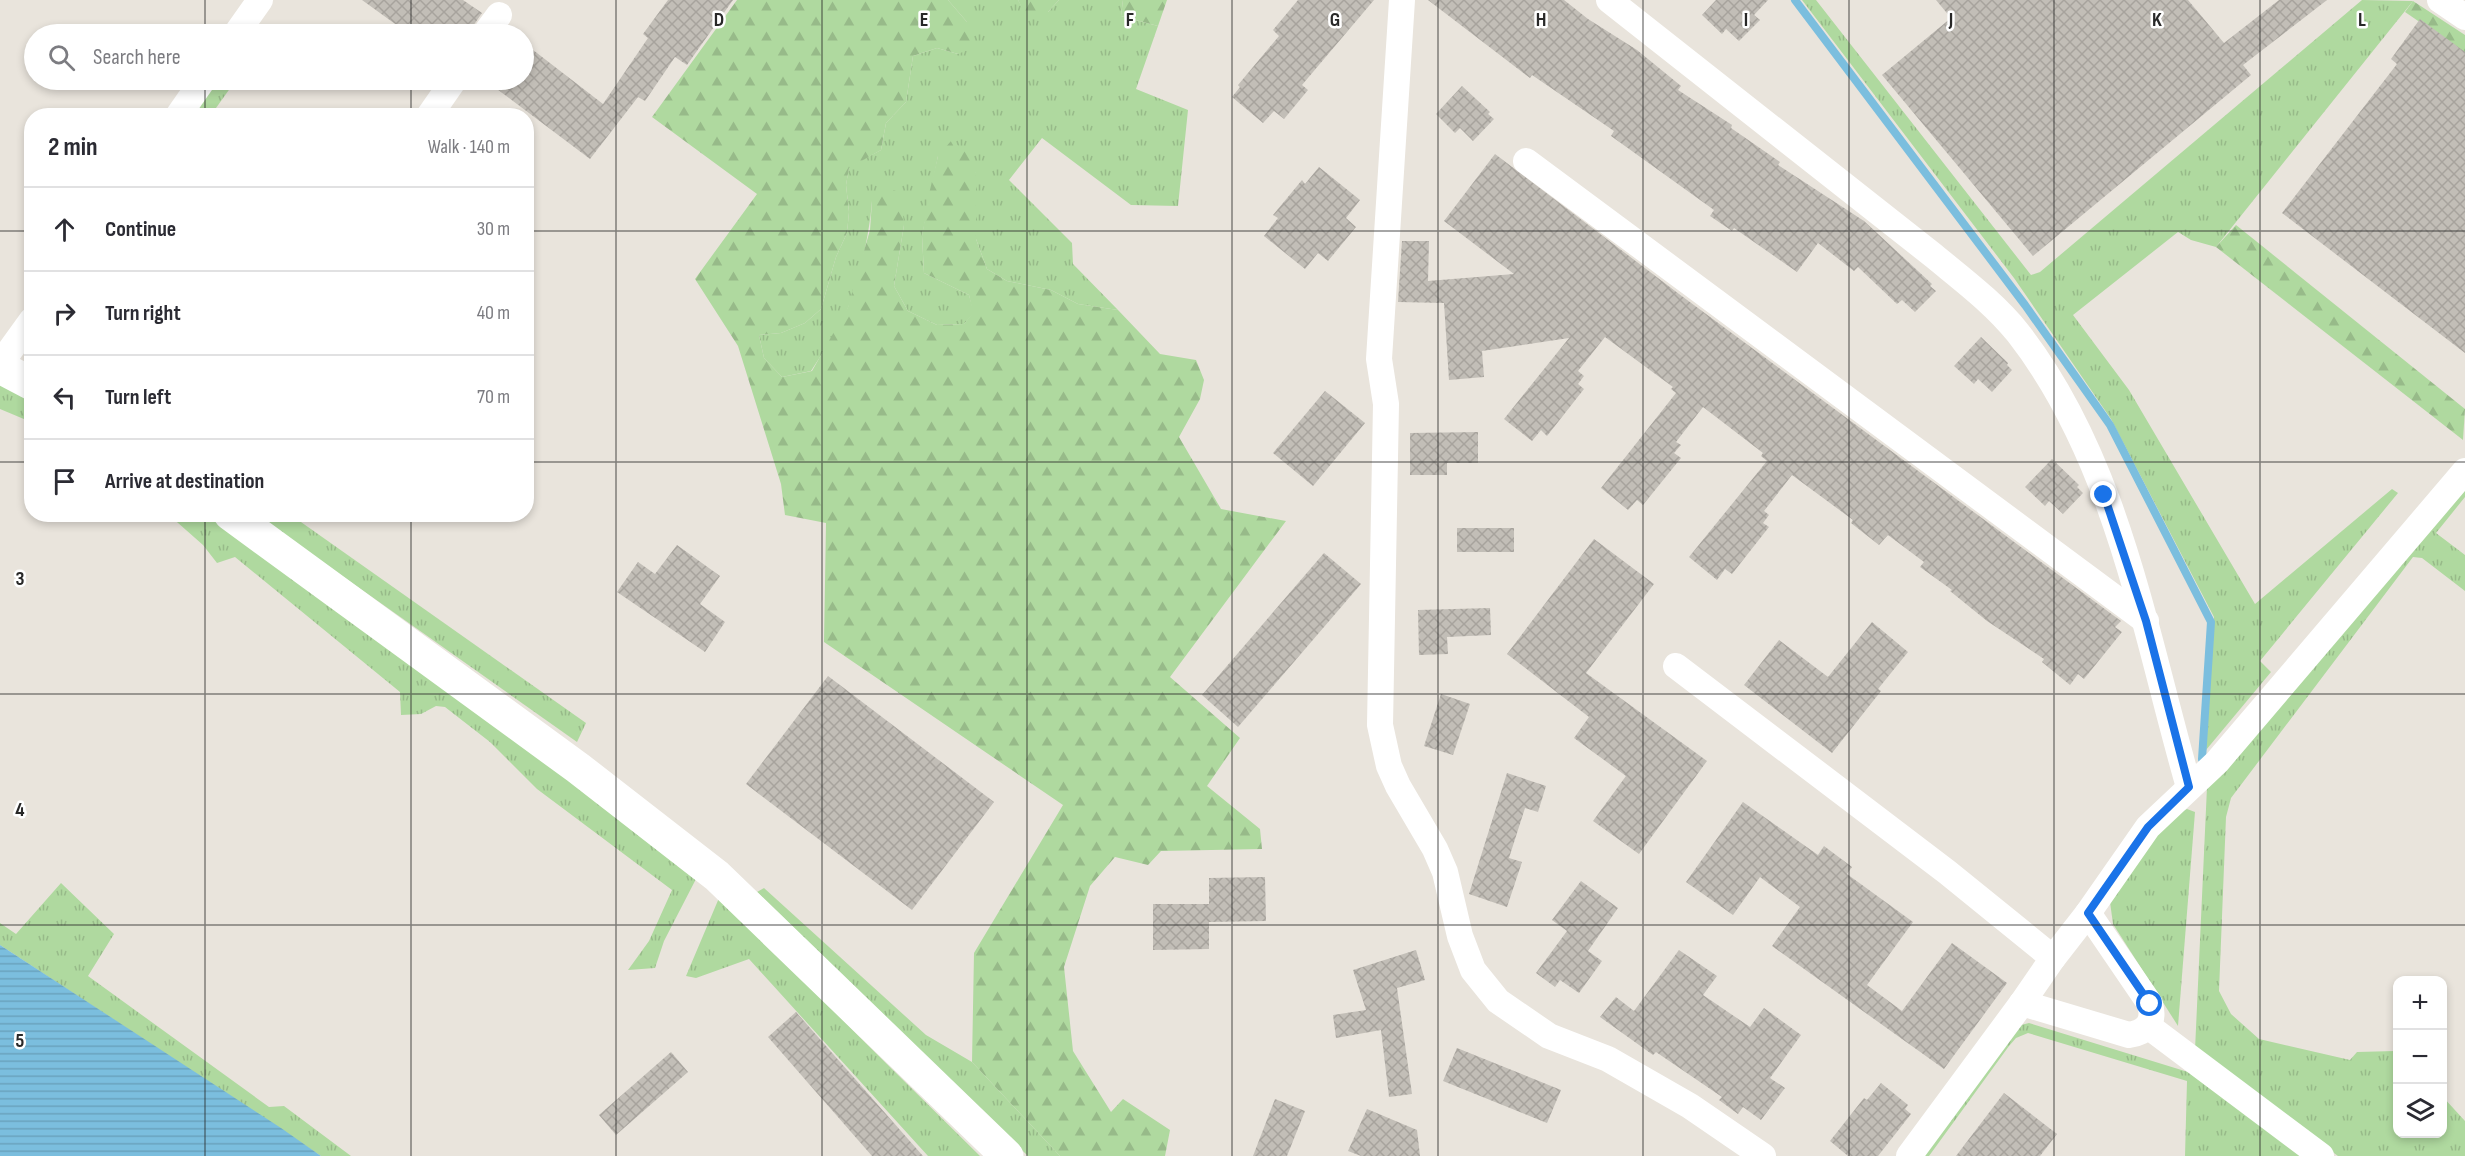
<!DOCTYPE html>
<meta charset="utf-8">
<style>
body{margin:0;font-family:"Sofia Sans Condensed",sans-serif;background:#f7f7f7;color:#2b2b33}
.controls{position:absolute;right:18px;bottom:18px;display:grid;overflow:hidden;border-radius:12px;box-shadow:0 3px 9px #0003}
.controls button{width:54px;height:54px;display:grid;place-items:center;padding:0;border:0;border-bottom:2px solid #e1e1e2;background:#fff;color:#2b2b33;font:30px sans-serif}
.stop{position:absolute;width:18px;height:18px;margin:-14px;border:4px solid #1a73e8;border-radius:50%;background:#fff}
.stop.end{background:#1a73e8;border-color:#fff;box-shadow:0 2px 6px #0008}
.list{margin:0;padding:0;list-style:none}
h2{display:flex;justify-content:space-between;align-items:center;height:78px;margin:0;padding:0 24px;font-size:26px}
h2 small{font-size:20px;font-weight:400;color:#7c7c81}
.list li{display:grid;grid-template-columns:39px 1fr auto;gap:18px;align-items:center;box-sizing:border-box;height:84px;padding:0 24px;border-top:2px solid #e1e1e2}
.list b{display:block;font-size:22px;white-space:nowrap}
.list em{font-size:20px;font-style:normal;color:#7c7c81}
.icon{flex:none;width:33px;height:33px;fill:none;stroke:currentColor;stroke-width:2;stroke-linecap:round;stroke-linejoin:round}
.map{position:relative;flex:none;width:2465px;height:1156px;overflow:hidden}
.search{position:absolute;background:#fff;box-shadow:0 3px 9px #0003;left:24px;top:24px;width:510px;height:66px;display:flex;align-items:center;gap:15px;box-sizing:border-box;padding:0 21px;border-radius:33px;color:#7c7c81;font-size:22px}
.panel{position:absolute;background:#fff;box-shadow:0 3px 9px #0003;left:24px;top:108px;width:510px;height:414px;border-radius:24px}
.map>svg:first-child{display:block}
</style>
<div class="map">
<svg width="2465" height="1156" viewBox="0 0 2465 1156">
<defs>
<pattern id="grass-tufts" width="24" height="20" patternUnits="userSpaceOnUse" patternTransform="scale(1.5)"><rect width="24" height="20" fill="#afd99f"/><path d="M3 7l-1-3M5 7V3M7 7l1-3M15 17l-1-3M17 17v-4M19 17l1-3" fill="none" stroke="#97ba89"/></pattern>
<pattern id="forest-firs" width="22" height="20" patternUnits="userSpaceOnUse" patternTransform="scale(1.5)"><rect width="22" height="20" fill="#afd99f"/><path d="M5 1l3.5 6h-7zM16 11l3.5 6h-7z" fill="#97ba89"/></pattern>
<pattern id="water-rules" width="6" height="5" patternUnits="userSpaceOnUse" patternTransform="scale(1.5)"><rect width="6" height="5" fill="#7bbede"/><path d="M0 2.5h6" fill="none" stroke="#6aa3be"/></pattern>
<pattern id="building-cross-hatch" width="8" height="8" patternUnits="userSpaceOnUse" patternTransform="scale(1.5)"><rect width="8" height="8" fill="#c2beb7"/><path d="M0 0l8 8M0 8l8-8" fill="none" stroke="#a7a39d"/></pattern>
</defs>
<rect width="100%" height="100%" fill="#e9e4dc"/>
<!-- grass -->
<g fill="url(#grass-tufts)">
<path d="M948,0H1018L1025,12H1048L1059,0H1123L1121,16L1158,26L1136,89L1188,110L1178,206L1131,205L1042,138L1009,180L1072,243L1073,264L1118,310L1078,304L1051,290L1007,281L987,269L976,239V173L938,156L922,236L924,273L969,295L974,313L964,324L937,325L908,311L894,286L904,225L872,201C870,231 859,283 847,310C837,331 824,351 811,371L782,377L764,358L759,335L781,333L805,323L821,309L836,257L847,233L849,212L846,185L849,167L881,150L886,123L906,102L913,56L937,48L958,54L967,22Z"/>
<polygon points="1802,0 1816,0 2031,275 2040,272 2362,0 2413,1 2216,247 2191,240 2178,232 2073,315 2129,390 2255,604 2392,489 2398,493 2260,661 2271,672 2206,750 2214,617 2111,419 2014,278"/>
<polygon points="214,80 236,80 211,115 188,116"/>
<polygon points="0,380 31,396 31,422 0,409"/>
<polygon points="2465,482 2465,497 2436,533 2465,555 2465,591 2422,558 2413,557 2231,798 2226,817 2219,991 2231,1014 2259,1039 2350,1060 2357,1052 2395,1051 2398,1053 2398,1134 2442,1134 2443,1097 2465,1121 2465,1156 2338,1156 2195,1050 2207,787"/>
<polygon points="169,515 212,515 525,746 696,879 664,941 655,968 628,970 649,941 672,890 537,789 490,742 445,707 436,706 421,714 401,715 400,692 235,557 217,563 203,545"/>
<polygon points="256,515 291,515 586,723 577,742"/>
<polygon points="2187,809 2195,812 2178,1026 2113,924 2110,902 2117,886 2173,815"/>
<polygon points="61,883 114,934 88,976 269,1107 284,1106 351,1156 321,1156 0,945 0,923 16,934"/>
<polygon points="764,888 926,1035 972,1062 1060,1156 1028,1156 757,892"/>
<polygon points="719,898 980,1156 928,1156 749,959 696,978 686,976"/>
<polygon points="2029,1023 2188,1072 2302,1156 2185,1156 2187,1081 2028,1033 2016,1038 2009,1046 1929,1156 1918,1156 2017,1026"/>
</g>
<!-- forest -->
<g fill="url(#forest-firs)">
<polygon points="737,0 948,0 967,22 972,48 958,54 937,48 913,56 906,102 886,123 881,150 849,168 846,185 849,212 847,233 836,257 821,309 805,323 781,333 759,335 764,358 782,377 812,371 848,307 870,230 872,201 886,187 901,193 904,225 894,286 908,311 937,325 964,324 973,313 969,295 924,273 922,236 929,194 938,156 951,141 968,152 976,173 976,239 987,269 1007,281 1051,290 1078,304 1118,310 1160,354 1196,360 1204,380 1200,399 1179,437 1221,509 1286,521 1170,677 1240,738 1207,786 1260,829 1262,849 1161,851 1148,865 1115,857 1090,886 1064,967 1073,1051 1111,1112 1123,1099 1170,1130 1165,1156 1060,1156 972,1062 974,953 1063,805 824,642 826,523 785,515 781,484 738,346 695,279 757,194 652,117"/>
<polygon points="1018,0 1059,0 1048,12 1024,12"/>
<polygon points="1123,0 1167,0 1158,26 1121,16"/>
<polygon points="2413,1 2465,35 2465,53 2405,12"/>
<polygon points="2236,225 2465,409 2463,440 2216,247"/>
</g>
<!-- water -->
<polygon fill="url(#water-rules)" points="0,945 281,1128 321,1156 0,1156"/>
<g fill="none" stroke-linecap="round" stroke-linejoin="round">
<!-- stream -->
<polyline stroke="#7bbede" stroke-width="8" points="1795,0 2025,305 2110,425 2211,622 2202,759"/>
</g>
<!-- building -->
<g fill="url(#building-cross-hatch)">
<polygon points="362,0 463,0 482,13 473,26 470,34 409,34"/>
<polygon points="668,0 733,0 687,65 675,57 645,101 638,97 590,159 485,80 524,80 524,43 603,104 648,38 643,34"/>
<polygon points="1298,0 1374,0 1302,85 1308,90 1284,119 1274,111 1263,123 1232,97 1240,87 1238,85 1279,36 1273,30"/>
<polygon points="1428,0 1564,0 1588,19 1637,50 1681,86 1678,90 1732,125 1731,128 1780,162 1778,165 1864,221 1932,284 1930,286 1936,291 1915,312 1902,300 1897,304 1858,267 1854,271 1818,243 1797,272 1734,228 1732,231 1710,216 1714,210 1611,136 1614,131 1532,75 1530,78"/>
<polygon points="1716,0 1768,0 1754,15 1760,20 1739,41 1726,29 1722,34 1702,15"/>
<polygon points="1936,0 2188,0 2224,43 2279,0 2327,0 2243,65 2251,75 2033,256 1882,75 1951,18"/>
<polygon points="2420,19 2465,52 2465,353 2282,213 2397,64 2391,59"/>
<polygon points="1462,86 1490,112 1488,114 1494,119 1473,141 1460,128 1455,133 1436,114"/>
<polygon points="1495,154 1679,294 2121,621 2115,627 2122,632 2084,679 2078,674 2070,685 2042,662 2044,659 1987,621 1950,591 1952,590 1920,567 1924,562 1888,535 1879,545 1851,523 1853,520 1792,475 1764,511 1769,515 1763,523 1769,527 1732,574 1725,569 1717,580 1689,557 1767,461 1761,456 1763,453 1703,407 1676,442 1681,445 1674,453 1681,458 1643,505 1637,500 1628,510 1601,488 1676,393 1671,389 1673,387 1605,337 1578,371 1584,376 1578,384 1584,389 1547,436 1541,430 1532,441 1504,419 1569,338 1482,351 1484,377 1449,380 1444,303 1398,302 1402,241 1429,241 1428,281 1514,274 1444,221"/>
<polygon points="1319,167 1360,200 1346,218 1356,227 1328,261 1318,253 1305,269 1264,236 1278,218 1273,215 1302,180 1305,184"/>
<polygon points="1981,337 2008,363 2007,365 2012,370 1992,392 1978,379 1974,384 1954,366"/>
<polygon points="1325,391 1365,423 1313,486 1273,453"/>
<polygon points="1478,432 1478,463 1447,463 1447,475 1410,475 1410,433"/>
<polygon points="2052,459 2079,485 2077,487 2083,493 2063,514 2049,501 2045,506 2025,487"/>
<rect x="1457" y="528" width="57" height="24"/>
<polygon points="1594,539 1654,584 1586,673 1707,761 1639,854 1593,821 1626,776 1574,738 1589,717 1507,654"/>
<polygon points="677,545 720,576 700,604 725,622 705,652 617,592 638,562 655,574"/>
<polygon points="1324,553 1361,584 1238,727 1202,695"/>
<polygon points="1490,608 1491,635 1447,637 1448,654 1419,655 1418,610"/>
<polygon points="1872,622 1908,652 1878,689 1881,691 1832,753 1744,685 1779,640 1828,677"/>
<polygon points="828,676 994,802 912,910 746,784"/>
<polygon points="1441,694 1470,704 1453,755 1424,746"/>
<polygon points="1507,773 1546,786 1538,812 1525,808 1509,858 1522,862 1507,907 1469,894"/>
<polygon points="1743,802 1818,855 1824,846 1852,867 1847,874 1913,922 1867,985 1902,1011 1952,943 2007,983 1944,1069 1772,946 1800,907 1760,877 1733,915 1686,882"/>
<polygon points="1265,877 1266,921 1209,922 1209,949 1153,950 1153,904 1209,904 1209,878"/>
<polygon points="1581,881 1618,908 1588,951 1602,961 1579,993 1560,980 1555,987 1536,973 1567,931 1552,920"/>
<polygon points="1416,950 1425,980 1397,988 1412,1094 1389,1097 1381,1030 1336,1038 1333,1015 1366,1010 1353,970"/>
<polygon points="1679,950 1717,976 1703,995 1750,1027 1764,1008 1801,1035 1770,1078 1785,1088 1761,1120 1743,1107 1738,1114 1719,1100 1722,1097 1656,1052 1653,1055 1600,1017 1616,997 1634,1011"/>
<polygon points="796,1012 923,1156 872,1156 768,1037"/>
<polygon points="1457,1048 1561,1090 1547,1123 1443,1081"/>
<polygon points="671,1052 688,1072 616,1135 599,1115"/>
<polygon points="1881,1083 1908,1105 1905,1109 1911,1114 1878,1156 1848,1156 1830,1141 1864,1098 1867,1100"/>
<polygon points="2004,1093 2057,1134 2040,1156 1956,1156"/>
<polygon points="1275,1099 1305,1111 1287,1156 1253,1156"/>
<polygon points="1367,1109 1417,1130 1420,1156 1361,1156 1348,1151"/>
</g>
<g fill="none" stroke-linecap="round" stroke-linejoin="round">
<!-- street -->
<g stroke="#fff" stroke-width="26">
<polyline points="1402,0 1379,359 1386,404 1380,725 1389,766 1398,786 1435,849 1445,872 1460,936 1473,970 1498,1001 1549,1036 1608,1059 1690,1106 1763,1156"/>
<path d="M1609,0L1934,256C1963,280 1994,303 2018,333C2118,461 2145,635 2189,787"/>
<polyline points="2440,0 2465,17"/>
<polyline points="236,34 260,0"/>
<polyline points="485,34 499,15"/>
<polyline points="178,116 203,80"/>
<polyline points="429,116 454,80"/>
<polyline points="1526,161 2146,621"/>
<polyline points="0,364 32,320"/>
<polyline points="1676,666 1947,872 2053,958"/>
<path d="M2022,1003L2129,1035C2147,1032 2155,1022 2150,1004L2088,913"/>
<polyline points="2148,1026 2321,1156"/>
<polyline points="1909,1156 2022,1003 2053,958 2088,913 2148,827 2217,762 2465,471"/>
</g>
<!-- secondary -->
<g stroke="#fff" stroke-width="33">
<polyline points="0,367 32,384"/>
<polyline points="230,514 578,768 717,876 1007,1156"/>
</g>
</g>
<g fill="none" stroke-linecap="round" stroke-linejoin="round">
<!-- route -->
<polyline stroke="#1a73e8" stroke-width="8" points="2104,495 2146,621 2189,787 2148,827 2088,913 2150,1004"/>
</g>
<!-- grid -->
<path fill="none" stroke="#282828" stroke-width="1.5" stroke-opacity="0.55" d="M205,0V34M411,0V34M616,0V1156M822,0V1156M1027,0V1156M1232,0V1156M1438,0V1156M1643,0V1156M1849,0V1156M2054,0V1156M2260,0V1156M205,80V116M411,80V116M0,231H32M526,231H2465M0,462H32M526,462H2465M205,514V1156M411,514V1156M0,694H2465M0,925H2465"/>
<g font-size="20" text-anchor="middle" font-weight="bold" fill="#282828" stroke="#fff" stroke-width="5" stroke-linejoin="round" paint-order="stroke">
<text x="719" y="26">D</text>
<text x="924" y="26">E</text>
<text x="1130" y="26">F</text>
<text x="1335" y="26">G</text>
<text x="1541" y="26">H</text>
<text x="1746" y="26">I</text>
<text x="1951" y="26">J</text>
<text x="2157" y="26">K</text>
<text x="2362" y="26">L</text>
<text x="20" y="585">3</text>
<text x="20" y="816">4</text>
<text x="20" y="1047">5</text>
</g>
</svg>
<div class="controls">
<button>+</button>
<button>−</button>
<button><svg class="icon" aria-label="layers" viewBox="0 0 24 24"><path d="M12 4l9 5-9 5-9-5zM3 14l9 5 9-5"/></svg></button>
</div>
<div class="stop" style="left:2150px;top:1004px"></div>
<div class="stop end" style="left:2104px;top:495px"></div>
<div class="search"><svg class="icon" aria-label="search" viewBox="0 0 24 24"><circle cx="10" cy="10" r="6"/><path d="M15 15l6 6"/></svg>Search here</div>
<section class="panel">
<h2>2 min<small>Walk · 140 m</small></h2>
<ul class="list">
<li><svg class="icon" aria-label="ahead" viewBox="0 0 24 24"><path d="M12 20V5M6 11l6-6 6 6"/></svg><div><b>Continue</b></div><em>30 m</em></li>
<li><svg class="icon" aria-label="right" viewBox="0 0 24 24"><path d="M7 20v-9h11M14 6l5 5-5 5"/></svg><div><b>Turn right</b></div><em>40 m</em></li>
<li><svg class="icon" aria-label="left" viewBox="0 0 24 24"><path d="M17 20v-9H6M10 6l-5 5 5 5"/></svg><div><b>Turn left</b></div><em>70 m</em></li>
<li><svg class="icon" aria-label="arrive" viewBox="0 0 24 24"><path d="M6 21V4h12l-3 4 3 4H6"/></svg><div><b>Arrive at destination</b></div></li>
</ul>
</section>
</div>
